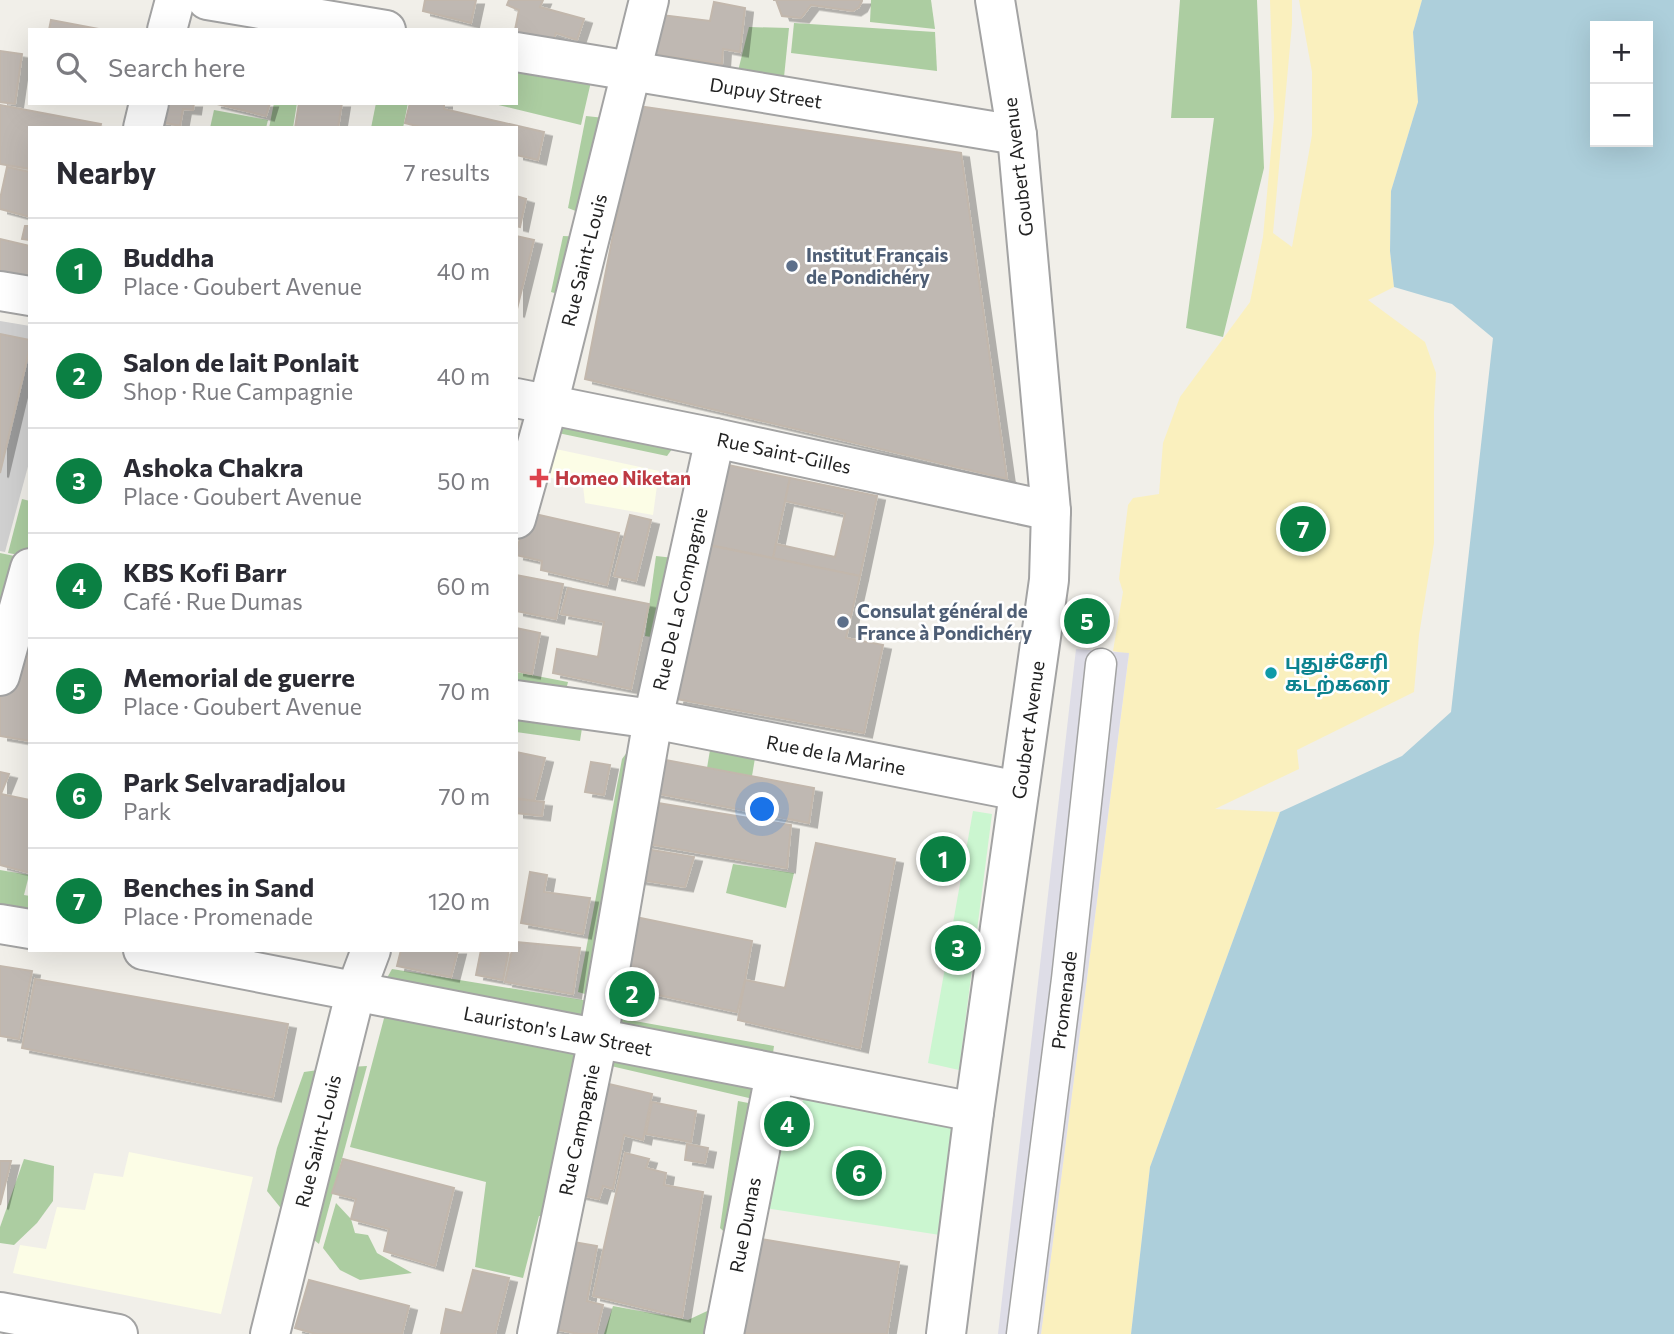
<!DOCTYPE html>
<meta charset="utf-8">
<style>
body{margin:0;font-family:Commissioner,"Noto Sans Tamil",sans-serif;background:#f7f7f7;color:#2b2b33}
.controls{position:absolute;right:21px;top:21px;display:grid;overflow:hidden;border-radius:0px;box-shadow:0 7px 28px #0002}
.controls button{width:63px;height:63px;display:grid;place-items:center;padding:0;border:0;border-bottom:2px solid #e1e1e2;background:#fff;color:#2b2b33;font:35px sans-serif}
.you{position:absolute;left:763px;top:810px;width:24px;height:24px;margin:-18px;border:5px solid #fff;border-radius:50%;background:#1a73e8;box-shadow:0 0 0 10px #1a73e833}
.badge{display:grid;place-items:center;width:46px;height:46px;border-radius:50%;background:#0b8043;color:#fff;font-size:23px;font-weight:700}
.pin{position:absolute;translate:-50% -50%;border:4px solid #fff;box-shadow:0 2px 7px #0006}
.list{margin:0;padding:0;list-style:none}
h2{display:flex;justify-content:space-between;align-items:center;height:91px;margin:0;padding:0 28px;font-size:30px}
h2 small{font-size:23px;font-weight:400;color:#7c7c81}
.list li{display:grid;grid-template-columns:46px 1fr auto;gap:21px;align-items:center;box-sizing:border-box;height:105px;padding:0 28px;border-top:2px solid #e1e1e2}
.list b{display:block;font-size:26px;white-space:nowrap}
.list p{margin:0;font-size:23px;white-space:nowrap;color:#7c7c81}
.list em{font-size:23px;font-style:normal;color:#7c7c81}
.icon{flex:none;width:38px;height:38px;fill:none;stroke:currentColor;stroke-width:2;stroke-linecap:round;stroke-linejoin:round}
.map{position:relative;flex:none;width:1674px;height:1334px;overflow:hidden}
.search{position:absolute;background:#fff;box-shadow:0 7px 28px #0002;left:28px;top:28px;width:490px;height:77px;display:flex;align-items:center;gap:18px;box-sizing:border-box;padding:0 24px;border-radius:0px;color:#7c7c81;font-size:26px}
.panel{position:absolute;background:#fff;box-shadow:0 7px 28px #0002;left:28px;top:126px;width:490px;height:826px;border-radius:0px}
.map>svg:first-child{display:block}
</style>
<div class="map">
<svg width="1674" height="1334" viewBox="0 0 1674 1334">
<defs>
<filter id="shadow"><feDropShadow dx="8" dy="4.5" stdDeviation="0" flood-color="#0004"/></filter>
</defs>
<rect width="100%" height="100%" fill="#f1efe9"/>
<!-- education -->
<g fill="#fcfde6">
<polygon points="537,445 659,471 653,515 585,503 583,486 536,474"/>
<polygon points="129,1152 253,1177 221,1314 13,1273 20,1245 46,1249 57,1207 85,1210 94,1173 123,1177"/>
</g>
<!-- religious -->
<polygon fill="#d0d0d0" points="0,321 30,326 30,459 5,552 0,551"/>
<!-- forest -->
<g fill="#accda1">
<polygon points="871,0 931,0 935,29 870,22"/>
<polygon points="1180,0 1257,0 1264,168 1223,337 1186,328 1214,118 1171,118"/>
<polygon points="794,23 935,32 937,71 791,53"/>
<polygon points="749,27 789,28 783,87 736,79"/>
<polygon points="516,61 593,73 581,125 490,103 516,103"/>
<polygon points="274,103 297,103 293,128 269,128"/>
<polygon points="376,103 408,103 403,128 371,128"/>
<polygon points="214,110 268,120 266,128 210,128"/>
<polygon points="586,116 614,119 591,217 568,208"/>
<polygon points="563,236 587,237 572,298 551,292"/>
<polygon points="550,408 683,434 667,456 544,430"/>
<polygon points="22,499 30,501 30,557 8,553"/>
<polygon points="0,553 29,559 17,601 0,598"/>
<polygon points="656,556 683,559 667,640 645,636"/>
<polygon points="516,672 568,682 563,702 516,695"/>
<polygon points="516,706 584,715 580,741 516,732"/>
<polygon points="640,735 599,998 578,992 622,759"/>
<polygon points="712,738 757,746 752,776 707,768"/>
<polygon points="733,864 794,873 786,908 726,893"/>
<polygon points="0,870 29,875 24,895 30,896 30,922 0,916"/>
<polygon points="392,969 601,1003 593,1034 383,985"/>
<polygon points="387,1007 591,1044 556,1216 539,1216 523,1278 475,1267 486,1182 350,1147"/>
<polygon points="607,1016 774,1046 766,1102 598,1063"/>
<polygon points="367,1066 319,1244 292,1222 267,1191 277,1148 304,1072 332,1068"/>
<polygon points="738,1101 764,1106 735,1242 720,1228"/>
<polygon points="24,1159 54,1166 53,1201 37,1223 14,1245 0,1243 0,1227"/>
<polygon points="336,1203 351,1219 355,1233 368,1235 377,1253 412,1273 360,1280 340,1270 323,1248"/>
<polygon points="720,1305 715,1334 604,1334 613,1306 688,1320"/>
</g>
<!-- sand -->
<polygon fill="#faf0be" points="1270,0 1292,0 1292,24 1273,233 1292,247 1312,135 1312,72 1299,0 1422,0 1413,32 1418,102 1391,191 1390,251 1394,287 1368,300 1425,342 1436,373 1434,412 1434,543 1419,635 1414,692 1297,750 1299,769 1215,809 1280,812 1150,1167 1131,1334 1041,1334 1129,654 1113,651 1123,592 1119,579 1128,505 1133,498 1159,494 1163,443 1180,397 1250,302 1263,237 1274,118"/>
<!-- park -->
<g fill="#cbf6d0">
<polygon points="973,811 992,814 959,1070 928,1063"/>
<polygon points="806,1081 955,1111 940,1235 765,1208 778,1134 797,1137"/>
</g>
<!-- plaza -->
<polygon fill="#dedde7" points="1076,649 1129,653 1041,1334 998,1334"/>
<!-- water -->
<path fill="#adcfdb" fill-rule="evenodd" d="M1422,0H1674V1334H1131L1150,1167L1280,812L1402,756L1451,712L1493,338L1452,304L1394,287L1390,251L1391,191L1418,102L1413,32ZM1595,26H1648V142H1595Z"/>
<!-- building -->
<g fill="#bfb8b2" stroke="#c2b7ac" stroke-width="2" filter="url(#shadow)">
<polygon points="425,0 476,0 471,23 423,11"/>
<polygon points="509,0 543,0 540,7 584,19 577,40 556,33 552,43 516,33 515,30 519,10 507,5"/>
<polygon points="773,0 862,0 862,1 859,7 853,11 811,5 801,18 782,16 776,0"/>
<polygon points="714,2 745,8 740,52 723,49 722,64 644,53 654,14 710,21"/>
<polygon points="51,20 104,30 49,30"/>
<polygon points="0,51 22,54 15,104 0,102"/>
<polygon points="152,103 194,103 193,110 183,109 180,126 148,119"/>
<polygon points="213,103 270,103 266,116"/>
<polygon points="299,103 342,103 338,128 295,128"/>
<polygon points="410,103 444,103 444,109 544,132 538,160 516,155 516,128 424,128 405,123"/>
<polygon points="0,105 101,124 100,128 30,128 30,169 0,164"/>
<polygon points="638,106 961,153 1007,479 585,379"/>
<polygon points="7,167 30,172 30,217 0,209 0,199"/>
<polygon points="516,196 526,199 520,227 516,226"/>
<polygon points="25,226 30,226 30,240 22,239"/>
<polygon points="516,236 534,240 516,313"/>
<polygon points="0,239 30,246 30,278 0,271"/>
<polygon points="0,334 30,340 30,347 0,473"/>
<polygon points="728,465 790,478 773,558 710,545"/>
<polygon points="790,478 877,496 860,576 773,558 776,544 835,557 845,514 785,501"/>
<polygon points="526,512 619,533 607,585 541,570 542,561 516,555"/>
<polygon points="630,515 651,520 636,581 614,576"/>
<polygon points="707,545 860,576 846,638 883,645 864,733 676,699"/>
<polygon points="516,575 563,584 556,619 516,611"/>
<polygon points="568,588 649,604 631,689 553,673 557,649 598,657 604,622 561,614"/>
<polygon points="516,628 540,633 532,674 516,671"/>
<polygon points="12,651 30,654 30,741 0,736 0,697"/>
<polygon points="516,752 545,758 534,801 516,798"/>
<polygon points="655,758 814,788 809,823 649,792"/>
<polygon points="591,762 610,765 604,795 585,792"/>
<polygon points="0,772 9,774 1,794 30,800 30,873 0,865"/>
<polygon points="516,799 544,802 542,816 516,813"/>
<polygon points="646,801 791,825 787,868 642,843"/>
<polygon points="816,843 895,859 860,1048 738,1020 745,980 785,988"/>
<polygon points="640,848 694,857 685,887 634,879"/>
<polygon points="530,872 547,875 544,892 590,898 583,934 521,923"/>
<polygon points="626,915 752,941 745,980 737,1012 616,986"/>
<polygon points="516,942 580,948 573,994 505,982 512,950 516,950"/>
<polygon points="401,950 458,950 451,977 397,966"/>
<polygon points="481,950 509,950 503,980 476,975"/>
<polygon points="0,966 32,971 19,1039 0,1036"/>
<polygon points="35,979 288,1024 273,1097 22,1048"/>
<polygon points="596,1081 652,1094 643,1140 624,1135 613,1189 603,1186 599,1199 572,1193"/>
<polygon points="652,1102 696,1111 691,1142 646,1134"/>
<polygon points="687,1144 708,1148 705,1163 685,1160"/>
<polygon points="625,1153 649,1159 646,1168 666,1173 664,1185 703,1192 682,1317 593,1296"/>
<polygon points="343,1159 454,1188 435,1266 384,1251 389,1229 351,1219 356,1199 332,1193"/>
<polygon points="0,1161 11,1161 0,1205"/>
<polygon points="761,1239 899,1262 887,1334 749,1334 741,1332"/>
<polygon points="562,1240 597,1246 587,1301 603,1305 596,1334 578,1334 541,1326"/>
<polygon points="473,1270 509,1278 495,1334 441,1334 446,1309 462,1313"/>
<polygon points="309,1280 409,1306 402,1334 316,1334 295,1328"/>
</g>
<g fill="none" stroke-linecap="round" stroke-linejoin="round">
<defs>
<polyline id="pedestrian" points="1022,1334 1067,979 1101,664"/>
<g id="minor">
<polyline points="207,0 386,30"/>
<polyline points="167,30 175,0"/>
<polyline points="516,52 1017,135"/>
<polyline points="143,128 149,103"/>
<polyline points="0,291 30,296"/>
<polyline points="516,398 715,438 1051,511"/>
<polyline points="516,519 548,405 649,0"/>
<polyline points="0,676 30,568"/>
<polyline points="516,700 653,719 1019,791"/>
<polyline points="0,924 30,929"/>
<path d="M143,950C420,1002 697,1059 974,1112"/>
<polyline points="0,1312 118,1334"/>
<polyline points="270,1334 356,990 371,950"/>
<polyline points="537,1334 598,1039 653,719 715,438"/>
<polyline points="724,1334 775,1074"/>
</g>
<polyline id="tertiary" points="946,1334 974,1112 1049,580 1051,511 1017,135 995,0"/>
</defs>
<!-- pedestrian casing -->
<use href="#pedestrian" stroke="#a3a3a3" stroke-width="33"/>
<!-- minor casing -->
<use href="#minor" stroke="#a3a3a3" stroke-width="42"/>
<!-- tertiary casing -->
<use href="#tertiary" stroke="#a3a3a3" stroke-width="42"/>
<!-- pedestrian -->
<use href="#pedestrian" stroke="#fff" stroke-width="30"/>
<!-- minor -->
<use href="#minor" stroke="#fff" stroke-width="38"/>
<!-- tertiary -->
<use href="#tertiary" stroke="#fff" stroke-width="38"/>
</g>
<!-- markers -->
<g fill="#5c6f8a" stroke="#fff" stroke-width="2.5">
<circle cx="792" cy="266" r="7"/>
<circle cx="843" cy="622" r="7"/>
</g>
<path fill="#e0444e" stroke="#fff" stroke-width="2.5" d="M535.5 467.5h7v7h7v7h-7v7h-7v-7h-7v-7h7z"/>
<circle fill="#0f9aa8" stroke="#fff" stroke-width="2.5" cx="1271" cy="673" r="7"/>
<g text-anchor="middle" stroke-width="5" stroke-linejoin="round" paint-order="stroke">
<!-- street labels -->
<g font-size="19" fill="#222" stroke="#fff">
<text transform="translate(766 93) rotate(9)" y="7">Dupuy Street</text>
<text transform="translate(1018 167) rotate(-97)" y="7">Goubert Avenue</text>
<text transform="translate(584 260) rotate(-76)" y="7">Rue Saint-Louis</text>
<text transform="translate(784 453) rotate(12)" y="7">Rue Saint-Gilles</text>
<text transform="translate(680 599) rotate(-77)" y="7">Rue De La Compagnie</text>
<text transform="translate(1028 730) rotate(-82)" y="7">Goubert Avenue</text>
<text transform="translate(836 755) rotate(11)" y="7">Rue de la Marine</text>
<text transform="translate(1064 1000) rotate(-83)" y="7">Promenade</text>
<text transform="translate(558 1031) rotate(11)" y="7">Lauriston's Law Street</text>
<text transform="translate(579 1130) rotate(-78)" y="7">Rue Campagnie</text>
<text transform="translate(318 1141) rotate(-76)" y="7">Rue Saint-Louis</text>
<text transform="translate(745 1225) rotate(-79)" y="7">Rue Dumas</text>
</g>
<!-- service labels -->
<g font-size="19" font-weight="bold" fill="#4e5e75" stroke="#fff" text-anchor="start">
<text x="806" y="262">Institut Français<tspan x="806" dy="22">de Pondichéry</tspan></text>
<text x="857" y="618">Consulat général de<tspan x="857" dy="22">France à Pondichéry</tspan></text>
</g>
<!-- health labels -->
<g font-size="19" font-weight="bold" fill="#be3a42" stroke="#fff" text-anchor="start">
<text x="555" y="485">Homeo Niketan</text>
</g>
<!-- culture labels -->
<g font-size="19" font-weight="bold" fill="#0d838f" stroke="#fff" text-anchor="start">
<text x="1285" y="669">புதுச்சேரி<tspan x="1285" dy="22">கடற்கரை</tspan></text>
</g>
</g>
</svg>
<div class="controls">
<button>+</button>
<button>−</button>
</div>
<div class="you"></div>
<div class="pin badge" style="left:943px;top:859px">1</div>
<div class="pin badge" style="left:632px;top:994px">2</div>
<div class="pin badge" style="left:958px;top:948px">3</div>
<div class="pin badge" style="left:787px;top:1124px">4</div>
<div class="pin badge" style="left:1087px;top:621px">5</div>
<div class="pin badge" style="left:859px;top:1173px">6</div>
<div class="pin badge" style="left:1303px;top:529px">7</div>
<div class="search"><svg class="icon" aria-label="search" viewBox="0 0 24 24"><circle cx="10" cy="10" r="6"/><path d="M15 15l6 6"/></svg>Search here</div>
<section class="panel">
<h2>Nearby<small>7 results</small></h2>
<ul class="list">
<li><span class="badge">1</span><div><b>Buddha</b><p>Place · Goubert Avenue</p></div><em>40 m</em></li>
<li><span class="badge">2</span><div><b>Salon de lait Ponlait</b><p>Shop · Rue Campagnie</p></div><em>40 m</em></li>
<li><span class="badge">3</span><div><b>Ashoka Chakra</b><p>Place · Goubert Avenue</p></div><em>50 m</em></li>
<li><span class="badge">4</span><div><b>KBS Kofi Barr</b><p>Café · Rue Dumas</p></div><em>60 m</em></li>
<li><span class="badge">5</span><div><b>Memorial de guerre</b><p>Place · Goubert Avenue</p></div><em>70 m</em></li>
<li><span class="badge">6</span><div><b>Park Selvaradjalou</b><p>Park</p></div><em>70 m</em></li>
<li><span class="badge">7</span><div><b>Benches in Sand</b><p>Place · Promenade</p></div><em>120 m</em></li>
</ul>
</section>
</div>
